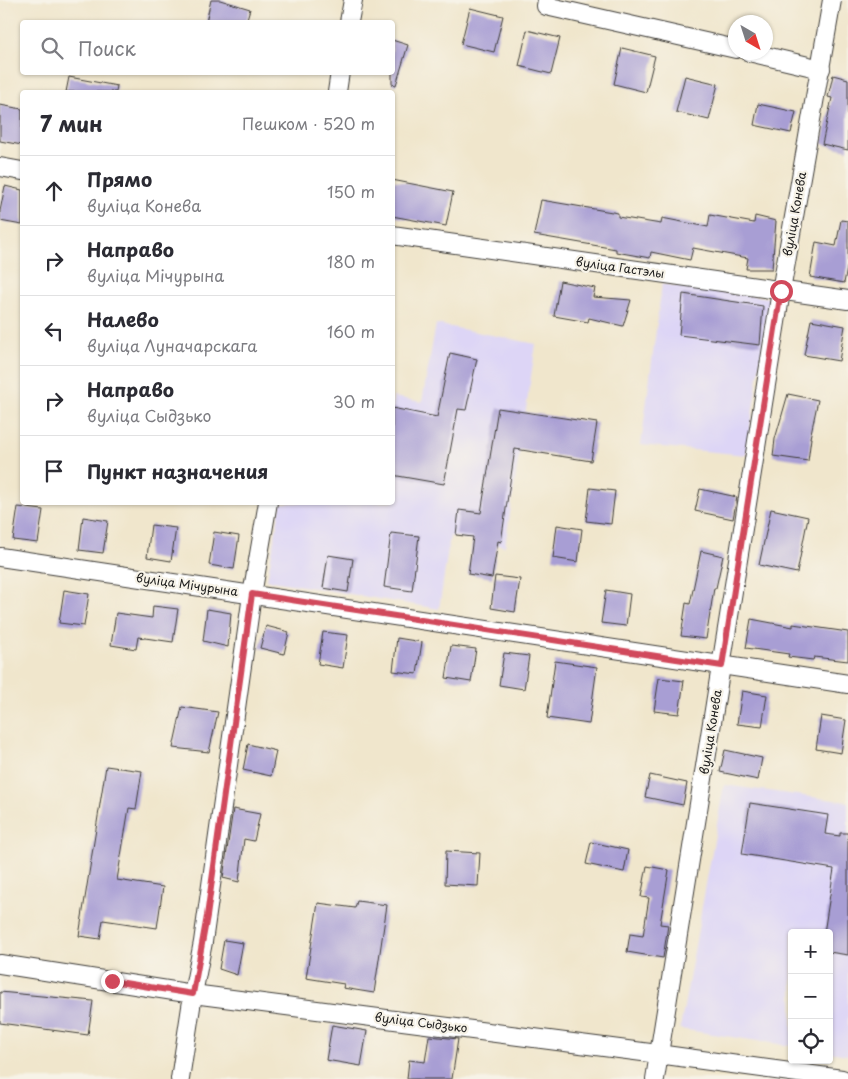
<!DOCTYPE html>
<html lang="ru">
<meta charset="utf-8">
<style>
body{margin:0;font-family:"Playpen Sans",sans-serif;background:#f2f2f3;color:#2b2b33}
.controls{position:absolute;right:15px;bottom:15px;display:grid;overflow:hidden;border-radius:5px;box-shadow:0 1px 4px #0004}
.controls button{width:45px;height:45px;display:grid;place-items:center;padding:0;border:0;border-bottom:1px solid #e1e1e2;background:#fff;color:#2b2b33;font:25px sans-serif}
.compass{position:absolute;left:728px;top:15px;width:45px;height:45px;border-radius:50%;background:#fff;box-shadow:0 1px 4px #0004;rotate:141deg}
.stop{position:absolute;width:15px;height:15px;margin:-11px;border:4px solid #d1495b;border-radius:50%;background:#fff}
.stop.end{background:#d1495b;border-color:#fff;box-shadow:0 1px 5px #0008}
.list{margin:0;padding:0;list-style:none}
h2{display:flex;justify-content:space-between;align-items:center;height:65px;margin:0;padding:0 20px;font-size:21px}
h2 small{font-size:16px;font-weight:400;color:#7c7c81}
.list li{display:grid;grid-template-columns:32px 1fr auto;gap:15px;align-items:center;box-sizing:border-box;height:70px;padding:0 20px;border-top:1px solid #e1e1e2}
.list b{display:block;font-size:19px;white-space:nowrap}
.list p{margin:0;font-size:16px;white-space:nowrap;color:#7c7c81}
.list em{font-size:16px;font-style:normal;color:#7c7c81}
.icon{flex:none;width:28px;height:28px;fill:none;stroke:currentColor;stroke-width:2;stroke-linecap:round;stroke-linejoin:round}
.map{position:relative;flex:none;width:848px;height:1079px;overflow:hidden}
.search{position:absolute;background:#fff;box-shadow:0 1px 4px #0004;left:20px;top:20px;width:375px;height:55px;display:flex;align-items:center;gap:12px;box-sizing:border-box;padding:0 18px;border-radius:5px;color:#7c7c81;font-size:19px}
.panel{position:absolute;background:#fff;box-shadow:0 1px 4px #0004;left:20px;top:90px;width:375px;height:415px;border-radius:5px}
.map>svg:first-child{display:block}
</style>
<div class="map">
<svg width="848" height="1079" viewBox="0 0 848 1079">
<rect width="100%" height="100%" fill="#f7f3e8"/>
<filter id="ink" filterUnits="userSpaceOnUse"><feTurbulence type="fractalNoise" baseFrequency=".02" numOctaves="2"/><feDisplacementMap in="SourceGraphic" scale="10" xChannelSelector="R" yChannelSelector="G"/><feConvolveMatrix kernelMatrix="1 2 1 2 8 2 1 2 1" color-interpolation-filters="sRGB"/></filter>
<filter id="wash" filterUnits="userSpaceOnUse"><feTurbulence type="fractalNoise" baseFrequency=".0096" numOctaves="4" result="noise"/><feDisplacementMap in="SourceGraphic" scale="20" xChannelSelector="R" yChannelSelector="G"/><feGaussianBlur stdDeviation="1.12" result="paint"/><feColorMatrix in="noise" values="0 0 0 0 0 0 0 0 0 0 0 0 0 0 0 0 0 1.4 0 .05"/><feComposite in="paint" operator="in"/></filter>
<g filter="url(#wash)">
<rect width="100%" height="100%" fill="#f0e6cc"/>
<!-- built -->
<g fill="#ddd5f6">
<polygon points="662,284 770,298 746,455 641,445"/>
<polygon points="436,324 536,344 505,546 450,536 439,609 267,580 281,503 392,502 393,397 422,402"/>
<polygon points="724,785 848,802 848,1055 829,1052 829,933 792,933 792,1046 680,1029"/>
</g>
<g id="blocks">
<!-- building -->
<g fill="#a89ed4">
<polygon points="211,0 220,0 250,9 246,22 206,22"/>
<polygon points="470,8 503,16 494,52 461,44"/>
<polygon points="527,30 560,38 551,74 519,66"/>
<polygon points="392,40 408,45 396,85 392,84"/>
<polygon points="622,48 655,56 646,92 614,84"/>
<polygon points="833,75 848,79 848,150 822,144 832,98 828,97"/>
<polygon points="685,76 718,84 709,120 676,112"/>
<polygon points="69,77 117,86 116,92 66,92"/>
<polygon points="758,104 796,112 791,133 754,125"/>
<polygon points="0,105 22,109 22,145 0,141"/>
<polygon points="392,180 453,192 446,226 392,216"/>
<polygon points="5,186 22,190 22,225 0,221 0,211"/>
<polygon points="541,200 618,213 618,217 661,224 662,218 708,227 710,215 754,223 755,216 776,221 772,269 746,269 748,258 693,248 690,260 651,252 650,258 616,252 616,249 534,235"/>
<polygon points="841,220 848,221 848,263 844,283 810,277 816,242 836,246"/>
<polygon points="560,281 595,288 593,297 631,300 623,326 589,318 588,322 554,316"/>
<polygon points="683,294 763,306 760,345 679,335"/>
<polygon points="811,320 845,326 839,361 804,355"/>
<polygon points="450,353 477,359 466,410 458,409 444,484 392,475 392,408 437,417"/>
<polygon points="788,394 818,400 810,438 811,438 808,461 773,456 775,439"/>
<polygon points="498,408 597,423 591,461 515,449 501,542 498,541 492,578 468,574 473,537 456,535 459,510 481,513"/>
<polygon points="590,488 615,491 611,524 586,521"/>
<polygon points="700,489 737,497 733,519 695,511"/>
<polygon points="18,507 43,510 38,543 13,540"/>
<polygon points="771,509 808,517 797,573 759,565"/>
<polygon points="83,517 108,521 103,553 79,550"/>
<polygon points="151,525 176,528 171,561 147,557"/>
<polygon points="557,525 582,529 578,562 553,558"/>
<polygon points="214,532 239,536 234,569 209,565"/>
<polygon points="391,533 419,536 412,591 384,587"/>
<polygon points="701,551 723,556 716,588 714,588 706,639 681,636 686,603 690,604"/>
<polygon points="328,555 353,559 348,592 323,588"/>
<polygon points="495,576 520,579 515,612 491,608"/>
<polygon points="64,590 89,594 84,626 59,623"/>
<polygon points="606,590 630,594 626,626 601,623"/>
<polygon points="153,606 178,609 173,642 138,637 136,649 111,645 116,613 152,618"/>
<polygon points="207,609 231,613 228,647 203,641"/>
<polygon points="751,619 793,627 793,624 848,632 848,661 814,657 813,660 788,657 789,654 746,648"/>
<polygon points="266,626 289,632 284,654 260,648"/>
<polygon points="323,632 348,635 343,668 318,664"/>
<polygon points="397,638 422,642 417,674 393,671"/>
<polygon points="451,646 476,649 471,682 446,678"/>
<polygon points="504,653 529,656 524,689 499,685"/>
<polygon points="555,661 597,667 589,724 547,718"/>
<polygon points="659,678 684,681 679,714 654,711"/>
<polygon points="742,691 767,695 762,727 737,724"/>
<polygon points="182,707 218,712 209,752 173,748"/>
<polygon points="821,716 846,720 841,753 816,749"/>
<polygon points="248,744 276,751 271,776 243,770"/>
<polygon points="725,750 762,758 758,780 720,772"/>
<polygon points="106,766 142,771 136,809 129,808 117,880 163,887 157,928 103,920 100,939 79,936"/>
<polygon points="650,775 687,783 683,805 645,797"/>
<polygon points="750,803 828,815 825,834 840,836 840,833 848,833 848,955 829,952 829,933 824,933 834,869 742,854"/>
<polygon points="233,809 260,814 254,841 244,839 239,882 223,878"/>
<polygon points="591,842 628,850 624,872 586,864"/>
<polygon points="446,851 480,853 478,886 445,884"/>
<polygon points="647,866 669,870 660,924 668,925 663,958 627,952 630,934 643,936 649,898 641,897"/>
<polygon points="357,901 387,905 374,993 343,988 344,984 306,978 318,903 355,908"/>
<polygon points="224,940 243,943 237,975 219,969"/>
<polygon points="0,992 93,1001 88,1035 0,1023"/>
<polygon points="332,1025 367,1031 361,1066 326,1060"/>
<polygon points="429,1036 458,1039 452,1079 407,1079 409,1060 425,1062"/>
</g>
</g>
</g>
<g filter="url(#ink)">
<use href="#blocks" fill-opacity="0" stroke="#3c3a36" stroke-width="1"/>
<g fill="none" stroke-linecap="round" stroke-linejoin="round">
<defs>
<g id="minor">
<polyline points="547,0 546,6 736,49"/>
<polyline points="349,22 353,0"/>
<polyline points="749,52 821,69"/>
<polyline points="337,92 340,72"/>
<polyline points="0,167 22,171"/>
<polyline points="392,235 848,300"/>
<polyline points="0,557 848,684"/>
<polyline points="0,964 193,994 658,1054 842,1079"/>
<polyline points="180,1079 193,994 203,942 252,595 268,502"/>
<polyline points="655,1079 781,291 832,0"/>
</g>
</defs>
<!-- minor casing -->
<use href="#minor" stroke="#3c3a36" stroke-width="20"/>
<!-- minor -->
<use href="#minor" stroke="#fff" stroke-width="18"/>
</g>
</g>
<g fill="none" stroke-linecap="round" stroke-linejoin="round" filter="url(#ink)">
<!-- route -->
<polyline stroke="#d1495b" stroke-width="6" points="112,981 193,994 207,916 252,594 722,666 781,291"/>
</g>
<g text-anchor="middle" stroke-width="4.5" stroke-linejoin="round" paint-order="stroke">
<!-- street labels -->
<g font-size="12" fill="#1c1c1c" stroke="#f7f3e8">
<text transform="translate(795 214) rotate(-80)" y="4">вуліца Конева</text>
<text transform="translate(620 268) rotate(8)" y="4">вуліца Гастэлы</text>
<text transform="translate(187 585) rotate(8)" y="4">вуліца Мічурына</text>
<text transform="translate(711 732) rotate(-81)" y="4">вуліца Конева</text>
<text transform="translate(421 1023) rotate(7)" y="4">вуліца Сыдзько</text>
</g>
</g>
</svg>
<div class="controls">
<button>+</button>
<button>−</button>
<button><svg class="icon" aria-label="locate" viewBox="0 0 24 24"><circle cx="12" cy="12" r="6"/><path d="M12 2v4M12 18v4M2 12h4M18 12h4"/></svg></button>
</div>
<svg class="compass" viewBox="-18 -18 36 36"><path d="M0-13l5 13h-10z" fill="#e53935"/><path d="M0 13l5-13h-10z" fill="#7c7c81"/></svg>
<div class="stop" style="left:781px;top:291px"></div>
<div class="stop end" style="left:112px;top:981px"></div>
<div class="search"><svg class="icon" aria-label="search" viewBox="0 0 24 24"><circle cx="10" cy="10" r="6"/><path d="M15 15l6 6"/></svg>Поиск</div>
<section class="panel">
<h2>7 мин<small>Пешком · 520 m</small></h2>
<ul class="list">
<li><svg class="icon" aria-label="ahead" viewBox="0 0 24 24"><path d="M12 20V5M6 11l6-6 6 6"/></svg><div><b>Прямо</b><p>вуліца Конева</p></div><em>150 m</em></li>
<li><svg class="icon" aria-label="right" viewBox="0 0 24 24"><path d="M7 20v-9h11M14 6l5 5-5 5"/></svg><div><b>Направо</b><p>вуліца Мічурына</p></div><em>180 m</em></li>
<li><svg class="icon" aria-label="left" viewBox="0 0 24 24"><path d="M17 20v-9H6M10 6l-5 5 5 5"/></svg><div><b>Налево</b><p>вуліца Луначарскага</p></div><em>160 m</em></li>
<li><svg class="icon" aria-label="right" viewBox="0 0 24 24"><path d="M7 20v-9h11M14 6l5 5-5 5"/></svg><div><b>Направо</b><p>вуліца Сыдзько</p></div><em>30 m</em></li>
<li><svg class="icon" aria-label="arrive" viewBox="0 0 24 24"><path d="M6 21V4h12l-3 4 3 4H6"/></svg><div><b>Пункт назначения</b></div></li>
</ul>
</section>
</div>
